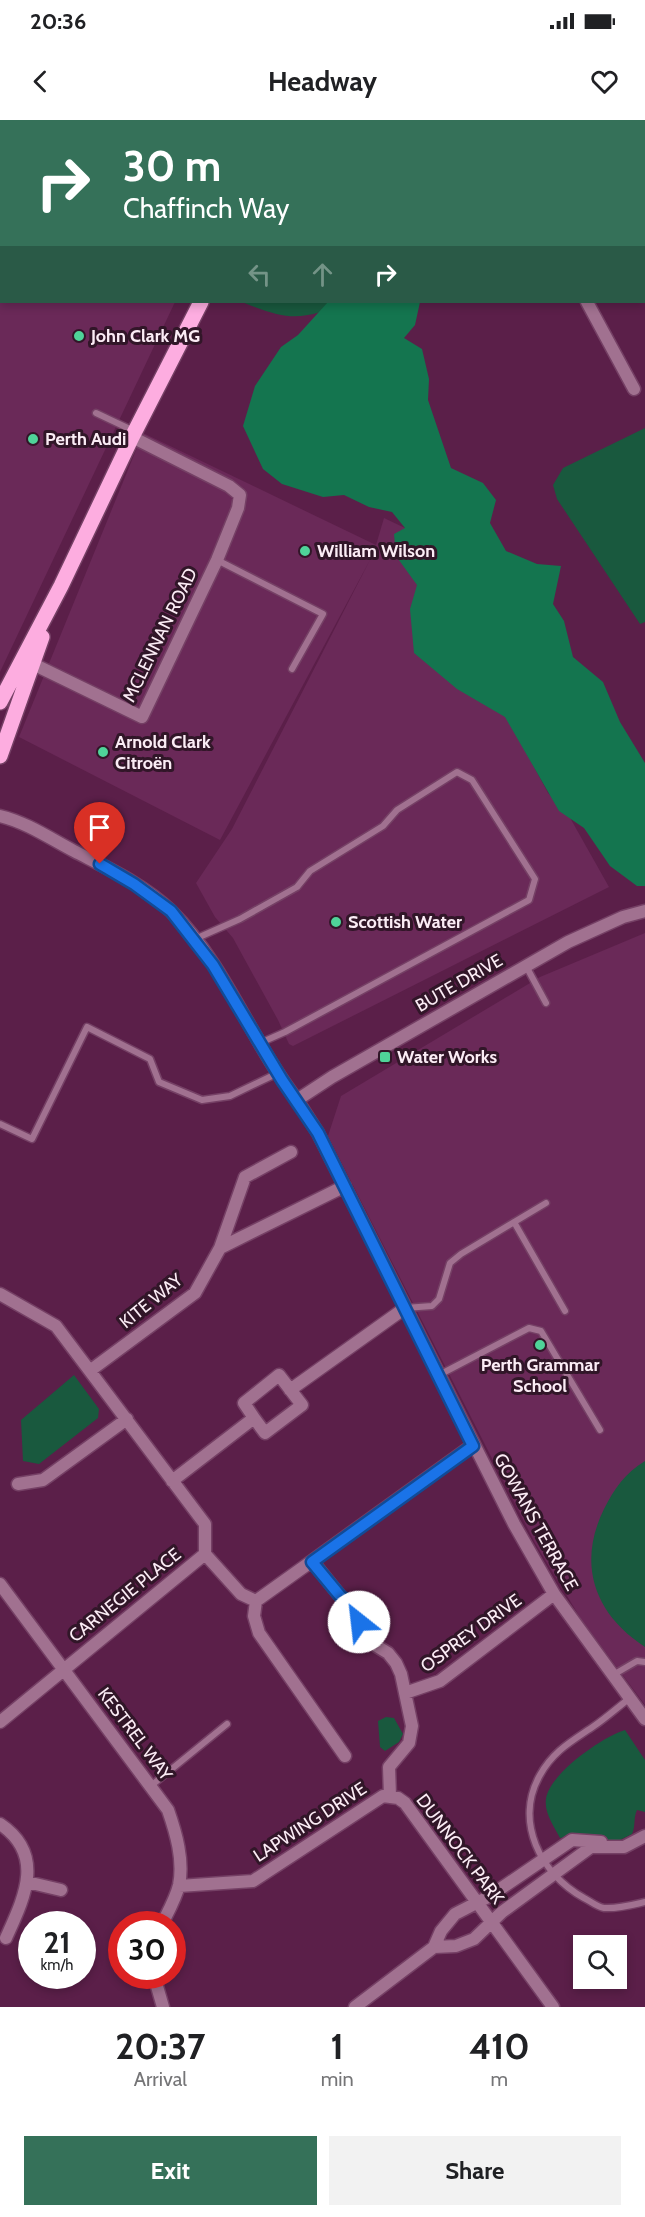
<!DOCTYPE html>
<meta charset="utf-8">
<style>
body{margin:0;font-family:Cabin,sans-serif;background:#f2f2f2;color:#202124;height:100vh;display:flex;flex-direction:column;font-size:22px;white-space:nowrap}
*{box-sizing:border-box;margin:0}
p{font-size:20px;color:#757577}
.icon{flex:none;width:33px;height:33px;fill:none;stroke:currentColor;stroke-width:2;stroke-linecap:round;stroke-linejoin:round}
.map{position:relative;height:1887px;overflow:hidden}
.side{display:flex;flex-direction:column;background:#fff;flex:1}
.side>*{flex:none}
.guide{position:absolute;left:0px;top:0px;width:645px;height:183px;box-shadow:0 3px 9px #0003;background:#357159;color:#fff;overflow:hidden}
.tools{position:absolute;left:573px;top:1815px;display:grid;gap:12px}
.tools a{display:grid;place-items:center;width:54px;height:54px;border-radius:0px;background:#fff;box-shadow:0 3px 9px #0003;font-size:30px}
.speed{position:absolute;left:18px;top:1791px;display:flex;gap:12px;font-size:30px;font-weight:700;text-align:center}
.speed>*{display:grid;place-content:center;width:78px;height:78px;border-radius:50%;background:#fff;box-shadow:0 3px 9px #0003;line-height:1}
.speed small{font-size:15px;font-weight:400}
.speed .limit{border:9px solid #d22;background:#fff;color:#111}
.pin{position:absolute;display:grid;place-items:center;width:51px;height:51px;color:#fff;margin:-62px -26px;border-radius:50% 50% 50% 0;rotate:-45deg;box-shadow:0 0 6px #0007}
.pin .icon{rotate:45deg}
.me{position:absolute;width:66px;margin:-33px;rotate:331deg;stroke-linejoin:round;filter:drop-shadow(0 0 4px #0008)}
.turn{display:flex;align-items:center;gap:21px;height:126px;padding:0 24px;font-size:27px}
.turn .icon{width:78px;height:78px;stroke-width:2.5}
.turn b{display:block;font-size:42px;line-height:51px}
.lanes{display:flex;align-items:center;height:57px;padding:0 24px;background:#0003;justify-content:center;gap:30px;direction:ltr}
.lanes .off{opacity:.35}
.eta{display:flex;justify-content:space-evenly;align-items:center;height:102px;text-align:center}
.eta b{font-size:36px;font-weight:800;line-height:42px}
.action{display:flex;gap:12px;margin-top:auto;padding:12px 24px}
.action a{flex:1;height:69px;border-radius:0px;background:#357159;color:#fff;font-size:24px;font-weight:800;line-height:69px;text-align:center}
.action a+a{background:#f2f2f2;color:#202124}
.status{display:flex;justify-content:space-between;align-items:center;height:42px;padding:0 30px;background:#fff;direction:ltr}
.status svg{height:16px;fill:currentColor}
header{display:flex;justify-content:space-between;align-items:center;height:78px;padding:0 24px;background:#fff;font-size:27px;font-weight:800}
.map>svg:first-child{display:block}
.built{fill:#6a2958}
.green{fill:#19593e}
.forest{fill:#14754f}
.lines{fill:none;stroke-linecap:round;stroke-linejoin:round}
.service-casing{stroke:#754065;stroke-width:9}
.minor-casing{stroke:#754065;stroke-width:15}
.tertiary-casing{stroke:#754065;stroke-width:15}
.primary-casing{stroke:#754065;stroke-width:18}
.service{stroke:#a17190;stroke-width:6}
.minor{stroke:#a17190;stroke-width:12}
.tertiary{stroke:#a17190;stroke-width:12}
.primary{stroke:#fdade0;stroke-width:15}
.route-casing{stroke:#114b97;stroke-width:15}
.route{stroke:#1a73e8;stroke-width:10}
.poi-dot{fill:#4fd399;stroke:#311628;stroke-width:2}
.labels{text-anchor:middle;stroke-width:6;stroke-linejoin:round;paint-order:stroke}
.poi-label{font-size:18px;font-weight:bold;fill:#fbecf5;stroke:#311628;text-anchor:start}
.street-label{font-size:18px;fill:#fbecf5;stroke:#311628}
</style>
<div class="status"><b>20:36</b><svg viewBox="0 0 49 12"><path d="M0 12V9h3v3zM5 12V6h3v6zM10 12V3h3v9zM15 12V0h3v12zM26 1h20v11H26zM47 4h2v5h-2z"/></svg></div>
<header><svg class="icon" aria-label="back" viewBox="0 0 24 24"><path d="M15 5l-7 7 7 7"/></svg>Headway<svg class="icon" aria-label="heart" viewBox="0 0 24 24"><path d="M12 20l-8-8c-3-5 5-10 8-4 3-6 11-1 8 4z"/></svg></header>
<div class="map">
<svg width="645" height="1887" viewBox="0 0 645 1887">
<rect width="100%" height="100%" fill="#5b1f49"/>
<path class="built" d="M0,0h263l-261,2v180h173l-175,370z
M143,313l233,112 8,-27 21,10 143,265 21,23 40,71 -316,159 -4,-2 -11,-24 -45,-82 -18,-21 -19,-34 36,-54 139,-271 -151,282 -201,-103z
M645,813v772l-64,-86 -46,-76 -207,-407 13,-40 199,-119z"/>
<path class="green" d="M318,0h141l-142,2z
M242,182h108c-49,18 -59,20 -108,0z
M645,308v194l-5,2 -83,-125 -4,-14 10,-17z
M74,1255l25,34 -1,9 -59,46 -16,-3 -2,-41z
M645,1341v186c-51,-33 -68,-83 -41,-138 10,-20 21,-36 41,-48z
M386,1597l8,1 9,16 -4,8 -14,9 -5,-4 -2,-26z
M625,1610l20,30v52l-8,-2c-4,9 -1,15 -5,24l-16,8c-21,-6 -35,-8 -56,-4 -6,-12 -16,-25 -14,-39 3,-25 56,-62 79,-69z"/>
<path class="forest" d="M328,182h92l-5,23 -11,13 18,11 7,30 -1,21 23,68 32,15 13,17 -6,23 16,28 31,13 24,2 -8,38 11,17 9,36 30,25 17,40 25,41v123h-8l-27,-20 -26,-38 -25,-17 -54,-94 -48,-28 -43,-36 -4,-44 7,-24 -21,-29 -2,-22 11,-6 -13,-16 -23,-5 -25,-12 -21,2 -41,-13 -19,-15 -20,-43 12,-40 26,-39 17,-12z"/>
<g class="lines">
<g class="service-casing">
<path id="service" d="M225,2l1,-2
M0,53h2
M96,293l38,18
M217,440l106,54 -31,55
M195,819l45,-20 57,-32 13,-16 73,-45 14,-16 60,-38 15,8 63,99 -6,21 -244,132 -25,11
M526,846l20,37
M0,1004l32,15 55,-112 63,32 9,23 43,18 28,-4 48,-23
M514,1102l51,89
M405,1188l27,-2 7,-7 11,-36 11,-9 85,-51
M439,1255l90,-47 12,3 59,99
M613,1555l24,-14 8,1
M630,1578c-12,9 -24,20 -36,28 -22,15 -41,25 -54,49 -26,46 0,99 44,123 6,3 13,9 20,10 14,1 28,-3 41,-6
M152,1665l75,-61"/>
</g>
<g class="minor-casing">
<path id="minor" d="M644,67l1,-3
M587,182l47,87
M33,544l109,53 75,-157 21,-52 2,-13 -11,-9 -97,-49
M297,980l21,33 196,391 40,70 91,125
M220,1128l25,-71 46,-25
M0,1174l56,32 149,198v30l-205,168
M91,1250l104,-77 25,-45 125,-62
M290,1270l115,-82
M172,1361l82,-63 -10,-15 35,-28 23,30 -37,28 -11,-15
M18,1364l25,-4 84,-61
M205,1434l36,40 15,7
M312,1441l161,-116
M0,1464l168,226c8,23 16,50 11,75 -3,13 -11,27 -17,39
M405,1573l35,-12 114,-87
M345,1636l-86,-123 -5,-17 2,-15 56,-40 29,36 14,9 7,25 8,11 18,11 8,10 5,11 11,52 -3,17 -20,24 1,29
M0,1704c46,31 24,74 6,114
M27,1762l34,8
M179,1766l74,-5 130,-85 15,2 7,5 148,204
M434,1827l7,-16 14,-17 35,-18 82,-56 29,2
M154,1856l9,31
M355,1887l79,-60 22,-1 18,-7 28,-27 89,-65h33l21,-11"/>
</g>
<g class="tertiary-casing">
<path id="tertiary" d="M0,696c26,6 51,23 74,35 33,17 69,33 97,60 54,53 80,130 126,189l35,-23 236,-135 55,-25 22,-6"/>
</g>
<g class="primary-casing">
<path id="primary" d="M290,2l1,-2
M0,582l61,-116 71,-149 69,-135
M0,636l42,-119"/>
</g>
<use href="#service" class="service"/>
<use href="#minor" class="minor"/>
<use href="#tertiary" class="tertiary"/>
<use href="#primary" class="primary"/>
</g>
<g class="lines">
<g class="route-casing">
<path id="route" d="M100,744l34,20 37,27 42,54 69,115 36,53 155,313 -161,116 29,35 15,9 3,7v9"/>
</g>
<use href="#route" class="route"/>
</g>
<g class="poi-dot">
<circle cx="79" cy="216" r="6"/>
<circle cx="33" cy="319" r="6"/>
<circle cx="305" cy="431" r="6"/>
<circle cx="103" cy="632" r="6"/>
<circle cx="336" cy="802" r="6"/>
<rect x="379" y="931" width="12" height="12" rx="3"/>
<circle cx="540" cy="1225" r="6"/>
</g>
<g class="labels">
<g class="poi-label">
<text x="91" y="222">John Clark MG</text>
<text x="45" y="325">Perth Audi</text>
<text x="317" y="437">William Wilson</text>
<text x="115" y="628">Arnold Clark<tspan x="115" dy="21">Citroën</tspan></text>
<text x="348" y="808">Scottish Water</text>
<text x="397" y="943">Water Works</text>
<text x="540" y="1251" text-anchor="middle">Perth Grammar<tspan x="540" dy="21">School</tspan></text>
</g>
<g class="street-label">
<text transform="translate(160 515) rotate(-64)" y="6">MCLENNAN ROAD</text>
<text transform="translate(459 863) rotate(-30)" y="6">BUTE DRIVE</text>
<text transform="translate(151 1181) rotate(-39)" y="6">KITE WAY</text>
<text transform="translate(536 1402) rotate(61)" y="6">GOWANS TERRACE</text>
<text transform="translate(125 1475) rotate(-39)" y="6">CARNEGIE PLACE</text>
<text transform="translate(471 1513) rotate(-36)" y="6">OSPREY DRIVE</text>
<text transform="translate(135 1614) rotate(53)" y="6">KESTREL WAY</text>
<text transform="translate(310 1702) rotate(-33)" y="6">LAPWING DRIVE</text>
<text transform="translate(460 1729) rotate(53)" y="6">DUNNOCK PARK</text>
</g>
</g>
</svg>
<div class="tools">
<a><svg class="icon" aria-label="search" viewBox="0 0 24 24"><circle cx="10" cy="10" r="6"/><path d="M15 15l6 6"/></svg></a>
</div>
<div class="speed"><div>21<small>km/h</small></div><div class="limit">30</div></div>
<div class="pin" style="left:100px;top:744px;background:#d93025"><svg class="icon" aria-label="arrive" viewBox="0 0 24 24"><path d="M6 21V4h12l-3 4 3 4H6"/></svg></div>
<svg class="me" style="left:359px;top:1502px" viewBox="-20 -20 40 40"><circle r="19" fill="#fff"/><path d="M0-13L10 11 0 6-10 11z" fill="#1a73e8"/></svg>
<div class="guide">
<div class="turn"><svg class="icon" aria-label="right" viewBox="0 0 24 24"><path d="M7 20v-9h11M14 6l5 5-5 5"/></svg><div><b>30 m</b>Chaffinch Way</div></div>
<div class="lanes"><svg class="icon off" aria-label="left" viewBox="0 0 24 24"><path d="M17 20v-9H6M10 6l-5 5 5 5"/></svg><svg class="icon off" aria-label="ahead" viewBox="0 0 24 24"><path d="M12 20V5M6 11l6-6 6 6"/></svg><svg class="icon" aria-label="right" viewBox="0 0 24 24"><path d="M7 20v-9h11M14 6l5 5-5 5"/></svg></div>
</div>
</div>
<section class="side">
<div class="eta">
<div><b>20:37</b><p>Arrival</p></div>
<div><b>1</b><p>min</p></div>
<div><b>410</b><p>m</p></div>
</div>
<div class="action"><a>Exit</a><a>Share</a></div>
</section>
